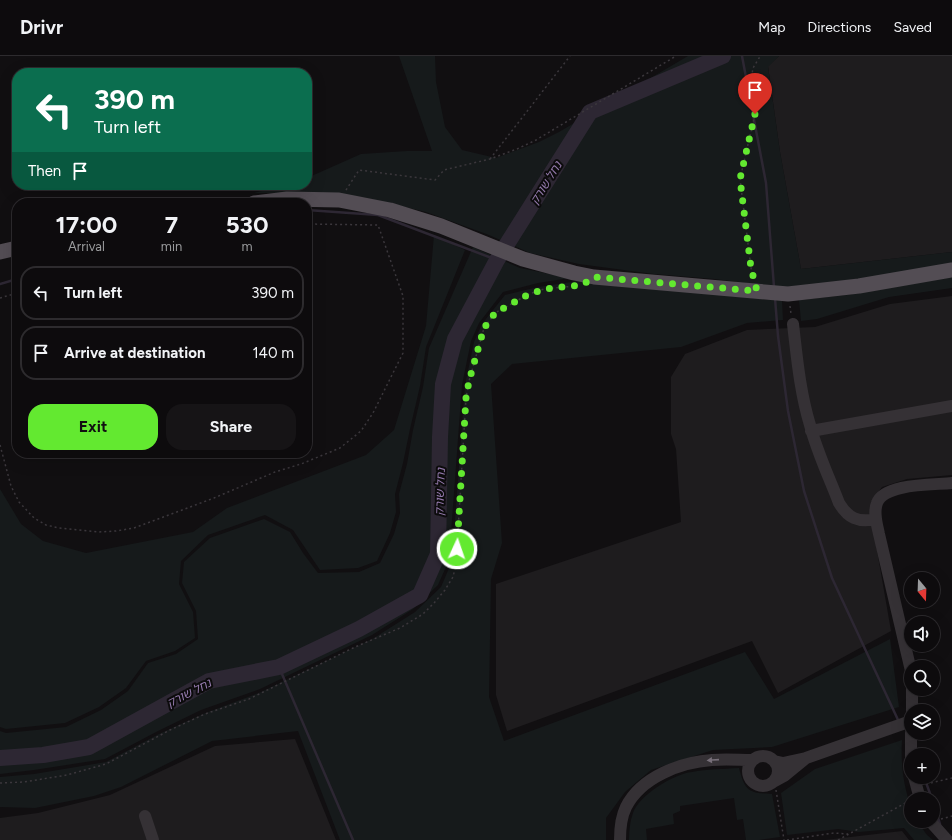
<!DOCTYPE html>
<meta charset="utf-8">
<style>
body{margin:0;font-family:Figtree,"Noto Sans Hebrew",sans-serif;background:#161416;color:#f1f3f6;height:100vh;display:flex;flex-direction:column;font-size:15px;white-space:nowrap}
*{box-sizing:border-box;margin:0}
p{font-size:13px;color:#9a9b9d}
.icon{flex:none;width:22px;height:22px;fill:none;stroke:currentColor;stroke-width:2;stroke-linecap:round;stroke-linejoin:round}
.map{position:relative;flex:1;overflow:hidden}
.details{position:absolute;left:12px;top:142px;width:300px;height:260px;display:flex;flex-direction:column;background:#0d0b0d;border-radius:16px;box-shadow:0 4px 16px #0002,0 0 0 1px #2d2b2e}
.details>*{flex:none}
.hud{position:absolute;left:12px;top:12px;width:300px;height:122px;border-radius:16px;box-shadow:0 4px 16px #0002,0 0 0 1px #2d2b2e;background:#0b6e4f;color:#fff;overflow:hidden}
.needle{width:26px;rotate:161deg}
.tools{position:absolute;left:904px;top:516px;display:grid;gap:8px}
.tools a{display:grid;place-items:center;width:36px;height:36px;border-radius:50%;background:#0d0b0d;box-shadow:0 4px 16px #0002,0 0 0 1px #2d2b2e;font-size:20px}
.pin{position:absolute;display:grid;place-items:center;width:34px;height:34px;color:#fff;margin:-41px -17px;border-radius:50% 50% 50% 0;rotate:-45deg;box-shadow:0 0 4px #0007}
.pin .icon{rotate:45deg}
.me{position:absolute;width:44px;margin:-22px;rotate:3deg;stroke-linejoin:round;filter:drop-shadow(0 0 3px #0008)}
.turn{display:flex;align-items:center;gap:14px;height:84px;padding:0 16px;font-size:18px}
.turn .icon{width:52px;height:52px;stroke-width:2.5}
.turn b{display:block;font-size:28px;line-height:34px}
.then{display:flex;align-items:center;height:38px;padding:0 16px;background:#0003;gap:8px;font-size:15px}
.eta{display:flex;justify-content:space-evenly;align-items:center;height:68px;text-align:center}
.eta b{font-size:24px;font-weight:700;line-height:28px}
.action{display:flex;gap:8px;margin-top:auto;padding:8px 16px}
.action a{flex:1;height:46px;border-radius:16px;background:#63e930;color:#111;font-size:16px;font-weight:700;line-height:46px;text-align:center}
.action a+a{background:#161416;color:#f1f3f6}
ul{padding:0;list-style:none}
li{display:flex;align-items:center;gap:12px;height:54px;margin:0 8px 6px;padding:0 8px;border:2px solid #2d2b2e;border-radius:16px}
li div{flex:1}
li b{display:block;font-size:15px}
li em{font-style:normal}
header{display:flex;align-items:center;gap:24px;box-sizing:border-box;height:56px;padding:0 20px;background:#0d0b0d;border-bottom:1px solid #2d2b2e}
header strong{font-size:19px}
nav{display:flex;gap:22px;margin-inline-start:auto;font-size:14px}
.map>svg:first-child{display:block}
.built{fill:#1e1c1e}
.green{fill:#161a1b}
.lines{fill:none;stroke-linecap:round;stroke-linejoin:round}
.stream{stroke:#2d2733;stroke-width:2.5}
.river{stroke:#2d2733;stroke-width:16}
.path{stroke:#3b373c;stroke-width:1.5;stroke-dasharray:2 3;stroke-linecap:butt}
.minor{stroke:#353135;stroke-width:12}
.major{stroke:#534d54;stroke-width:15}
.oneway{fill:#776f79}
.route{stroke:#63e930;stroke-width:7;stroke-dasharray:0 12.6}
.labels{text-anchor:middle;stroke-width:4;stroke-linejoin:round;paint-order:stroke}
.water-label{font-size:12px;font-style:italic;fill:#9379ab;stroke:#0c0b0c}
</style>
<header>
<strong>Drivr</strong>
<nav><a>Map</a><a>Directions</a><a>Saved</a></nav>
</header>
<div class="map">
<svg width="952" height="784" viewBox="0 0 952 784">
<rect width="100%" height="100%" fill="#110f11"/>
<path class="built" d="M779,0h173v196l-151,17 -21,-117 -12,-86z
M952,240v179l-45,4 -25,8 -8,11 -4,12 21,121 -113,62 -26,-52 -245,90 -11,-36v-111l185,-62 -5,-73 -5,-15v-57l14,-23 62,-24 68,-3 75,-23z
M295,683l41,101h-336v-22l38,-5 72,-18 105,-49z
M902,775l7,9h-84z"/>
<path class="green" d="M399,0h36l1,26 9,45 17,23 34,8 43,-16 20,-10 129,-76h91l-11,11 12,85 21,117 151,-17v15l-164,21 -74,-9 -60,-5 -75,-10 -49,-11 -41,-18 -63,-23 -60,-14 -43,-5h-69l30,-8h23v-7l54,-24 46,-3h25z
M434,179l31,15 -39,97 -6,39 -10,43 -7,34 -8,31 1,18 -6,21 -13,28 -19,7 -38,2 -27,-40 -28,-15 -57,20 -27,26 -2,23 14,28 2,26 -20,13 -29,10 -20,27 -27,19 -34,16 -59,6 -6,-2v-238l21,35 22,17 43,12 107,-21 34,-24 139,-53 28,-25 32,-104z
M473,191l47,21 50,10 -32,5 -35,9 -24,31 -8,18 -9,44 -13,175 -11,25 -25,24 -41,26 -112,54 -59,21 -43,21 -53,28 -71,11 -34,4v-43l6,2 60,-6 35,-17 27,-19 20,-28 28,-9 22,-15 -2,-28 -14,-28 2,-21 26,-24 54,-19 26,13 13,21 15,20 41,-1 21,-9 14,-29 6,-21 -1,-19 8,-30 6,-34 10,-43 6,-39z
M952,221v11l-63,9 -72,22 -16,2 -2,-21 48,-5z
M578,225l204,20 1,19 -36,3 -66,24 -169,17 -21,20 11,159 -11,36 -2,118 15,44 241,-89 29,47 116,-60 9,68 -127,40 -59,3 -62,20 -26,22 -19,26v22h-266l-42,-109 -86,10 -91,46 -27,9 -59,12 -35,-1v-30l34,-3 72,-12 53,-28 44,-20 58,-22 113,-54 41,-26 26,-25 11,-26 13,-176 9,-43 8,-18 23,-29 33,-8z
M902,684c-1,16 0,34 4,50 3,12 5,19 5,31h6l10,14 6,5h-19l-10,-12 -45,4 -21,-3 -51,6 -6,-42 34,-24z
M739,712c6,23 9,25 33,26l8,43 -21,3h-13l-3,-21 -6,1 -3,-22 -54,8v5l-7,3 1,10 -28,5 1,11h-18c0,-9 1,-19 4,-27 6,-18 41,-39 59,-41 15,-3 31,-3 47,-4z"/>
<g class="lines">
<path class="stream" d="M742,0l24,127 8,104
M307,154l71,5 119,45
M0,228l17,-5
M775,242l3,38 10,75 16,80 28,87 67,144
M279,611l74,173
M924,721l8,22
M933,745l7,23"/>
<path class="river" d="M0,702l43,-3 46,-8 120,-66 70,-14 80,-38 61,-34 18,-41 2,-117 3,-53 12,-45 42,-79 93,-148 133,-56"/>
<path class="path" d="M490,103l80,-103
M346,134l13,-20 76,10 9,-10 46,-11 27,-10 19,-9 140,-84
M754,223l-3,-11 -11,-89 15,-65 -5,-27 3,-19 6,-10 3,-2
M0,242l17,-5
M790,250l1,8
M0,389l11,41 8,16 15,16 12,7 13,3 40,4 17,-1 18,-3 80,-30 61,-26 26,-8 39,-16 21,-17 12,-18 30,-60v-57l-25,-71 -71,-1
M0,727l24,-1 43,-7 39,-11 64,-34 35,-16 44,-15 106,-52 45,-19 23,-14 11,-11 11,-13 8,-13 3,-13 10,-166 3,-17 15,-53 11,-15 34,-19 15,-5 31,-3
M926,728l26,-6
M776,734l8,50
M941,763l11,-3
M787,784l47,-7 14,1
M838,784l71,-39"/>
<path class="minor" d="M793,268c4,34 7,68 17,101 7,27 19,52 29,78 9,15 19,20 37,16
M811,375l141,-25
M911,615l-32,-137c-2,-10 -6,-21 -2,-31 7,-20 57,-18 75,-20
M912,655v-22
M748 715a15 15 0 1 1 30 0a15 15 0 1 1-30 0Z
M806,702l105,-37
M911,709v-32
M914,721l6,22
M773,726l11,-6 22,-18 -23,5 -9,-2
M145,760l8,24
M930,765l17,19
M620,784c0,-11 1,-23 6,-33 15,-30 55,-45 86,-47 14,-1 27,0 40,0"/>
<path class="major" d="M254,147l33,-4 52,1 51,10 51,16 82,33 51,14 20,4 194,17 71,-8 93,-16
M0,196l17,-4"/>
</g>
<defs><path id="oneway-solid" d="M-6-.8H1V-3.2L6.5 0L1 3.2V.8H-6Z"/></defs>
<use class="oneway" href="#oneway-solid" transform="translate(713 704) rotate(176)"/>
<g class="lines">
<path class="route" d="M457,493l9,-151 3,-17 15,-53 11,-15 34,-19 7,-2 8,-3 38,-4 12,-8 163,14 -6,-23 -11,-89 15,-65"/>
</g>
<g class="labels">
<g class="water-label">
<text transform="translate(546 127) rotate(-58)" y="4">נחל שורק</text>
<text transform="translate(440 436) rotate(-88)" y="4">נחל שורק</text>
<text transform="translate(189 637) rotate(-27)" y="4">נחל שורק</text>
</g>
</g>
</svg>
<div class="tools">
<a><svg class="needle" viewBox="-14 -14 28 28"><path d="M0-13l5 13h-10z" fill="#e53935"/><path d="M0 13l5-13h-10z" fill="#9a9b9d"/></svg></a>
<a><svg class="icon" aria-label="sound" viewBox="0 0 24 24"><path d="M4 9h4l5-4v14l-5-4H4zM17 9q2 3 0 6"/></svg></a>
<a><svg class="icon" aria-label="search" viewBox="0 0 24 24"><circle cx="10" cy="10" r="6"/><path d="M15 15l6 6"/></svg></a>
<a><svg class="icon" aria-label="layers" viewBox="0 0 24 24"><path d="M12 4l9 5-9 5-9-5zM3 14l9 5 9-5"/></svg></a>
<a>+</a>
<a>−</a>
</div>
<div class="pin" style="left:755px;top:58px;background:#d93025"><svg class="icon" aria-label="arrive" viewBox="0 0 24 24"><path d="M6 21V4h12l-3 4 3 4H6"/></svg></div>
<svg class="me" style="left:457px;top:493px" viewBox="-20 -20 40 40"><circle r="17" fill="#63e930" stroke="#fff" stroke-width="3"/><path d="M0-11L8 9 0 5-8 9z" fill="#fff"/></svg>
<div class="hud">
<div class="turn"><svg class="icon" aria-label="left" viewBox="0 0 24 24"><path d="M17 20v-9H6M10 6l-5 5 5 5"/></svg><div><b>390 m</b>Turn left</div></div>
<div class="then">Then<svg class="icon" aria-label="arrive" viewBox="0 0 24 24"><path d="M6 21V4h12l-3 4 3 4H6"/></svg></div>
</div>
<section class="details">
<div class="eta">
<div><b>17:00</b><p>Arrival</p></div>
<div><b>7</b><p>min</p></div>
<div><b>530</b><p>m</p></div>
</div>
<ul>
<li><svg class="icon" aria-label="left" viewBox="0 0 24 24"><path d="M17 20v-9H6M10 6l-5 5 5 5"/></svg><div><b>Turn left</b></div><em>390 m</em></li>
<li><svg class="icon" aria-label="arrive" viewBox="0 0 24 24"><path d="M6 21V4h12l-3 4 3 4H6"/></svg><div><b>Arrive at destination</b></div><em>140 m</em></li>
</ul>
<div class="action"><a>Exit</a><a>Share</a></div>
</section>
</div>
